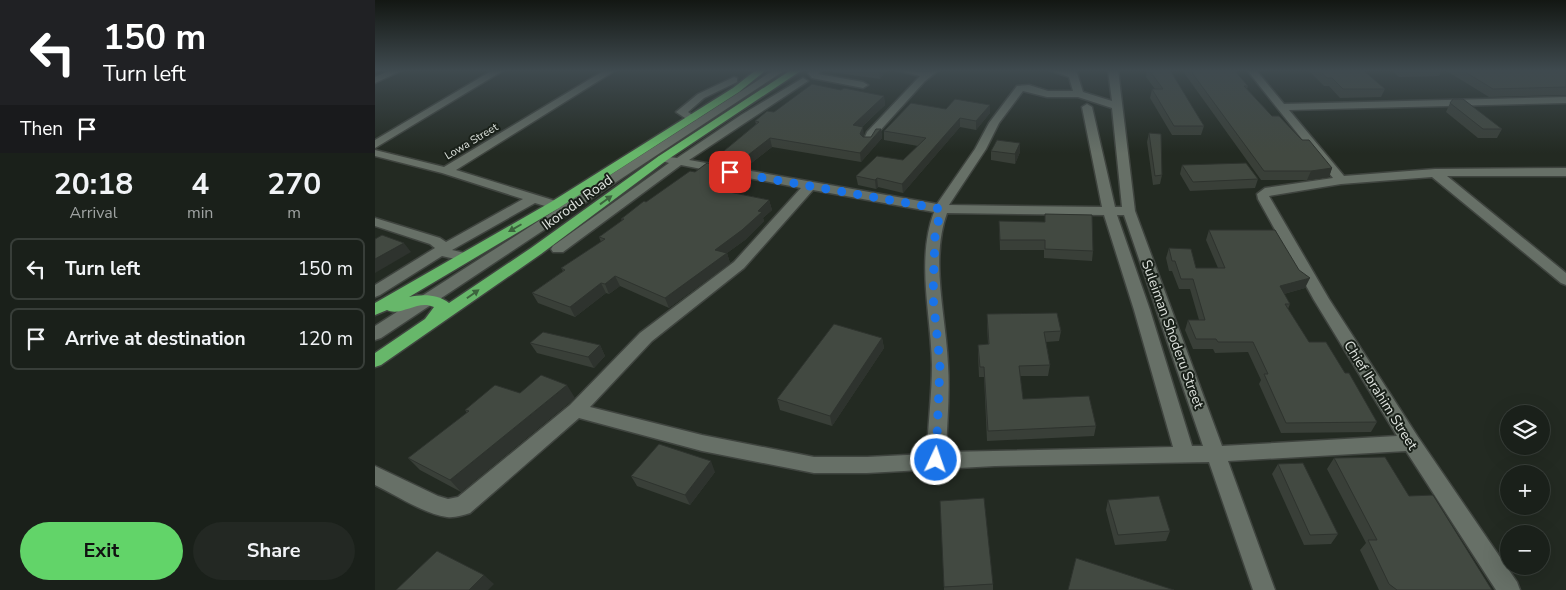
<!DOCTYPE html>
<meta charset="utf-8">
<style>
body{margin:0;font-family:"Nunito Sans",sans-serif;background:#232823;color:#f1f3f6;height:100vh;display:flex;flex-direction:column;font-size:19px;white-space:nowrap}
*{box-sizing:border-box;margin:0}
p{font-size:16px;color:#9fa3a2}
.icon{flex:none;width:28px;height:28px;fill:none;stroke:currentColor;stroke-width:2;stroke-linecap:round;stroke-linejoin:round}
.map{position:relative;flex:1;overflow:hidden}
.side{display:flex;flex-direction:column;background:#1a201a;width:375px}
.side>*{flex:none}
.hud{background:#202124;color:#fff;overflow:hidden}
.tools{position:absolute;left:1125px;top:405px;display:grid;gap:10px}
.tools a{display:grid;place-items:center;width:50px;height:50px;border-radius:50%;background:#1a201a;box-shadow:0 5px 20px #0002,0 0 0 1px #383e39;font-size:25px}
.pin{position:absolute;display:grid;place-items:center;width:42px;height:42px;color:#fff;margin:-21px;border-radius:10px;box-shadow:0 2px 8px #0006}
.me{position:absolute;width:55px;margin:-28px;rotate:3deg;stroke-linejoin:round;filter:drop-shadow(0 0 4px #0008)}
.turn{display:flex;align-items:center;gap:18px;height:105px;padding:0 20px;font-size:22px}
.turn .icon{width:65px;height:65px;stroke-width:2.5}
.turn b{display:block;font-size:35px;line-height:42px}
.then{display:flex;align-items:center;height:48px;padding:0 20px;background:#0003;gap:10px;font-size:19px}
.eta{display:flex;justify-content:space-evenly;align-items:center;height:85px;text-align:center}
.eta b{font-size:30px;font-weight:700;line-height:35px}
.cta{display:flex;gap:10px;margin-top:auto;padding:10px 20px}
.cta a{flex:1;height:58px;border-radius:30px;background:#62d469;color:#111;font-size:20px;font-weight:700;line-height:58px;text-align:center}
.cta a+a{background:#232823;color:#f1f3f6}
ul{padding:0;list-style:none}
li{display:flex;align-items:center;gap:15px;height:62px;margin:0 10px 8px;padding:0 10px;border:2px solid #383e39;border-radius:8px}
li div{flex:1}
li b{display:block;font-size:19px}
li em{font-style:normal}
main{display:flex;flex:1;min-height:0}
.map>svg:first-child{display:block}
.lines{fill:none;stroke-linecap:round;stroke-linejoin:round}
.minor-casing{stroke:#3f443f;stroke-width:3}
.highway-casing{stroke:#3f443f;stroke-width:3}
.minor{fill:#677067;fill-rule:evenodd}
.highway{fill:#67b76a;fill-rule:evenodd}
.wall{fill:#393f38}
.shaded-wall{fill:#2e332e}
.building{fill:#424941;stroke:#2e332e}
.oneway{fill:#3c643d}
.route{stroke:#1a73e8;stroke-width:9;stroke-dasharray:0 16.2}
.labels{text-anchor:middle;stroke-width:4;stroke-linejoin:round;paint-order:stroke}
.far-street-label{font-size:11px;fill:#dfe4df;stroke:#192019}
.street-label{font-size:14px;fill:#dfe4df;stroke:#192019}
</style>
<main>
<section class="side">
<div class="hud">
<div class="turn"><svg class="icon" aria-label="left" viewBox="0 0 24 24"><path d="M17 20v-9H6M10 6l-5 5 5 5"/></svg><div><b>150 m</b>Turn left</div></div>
<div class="then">Then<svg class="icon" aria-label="arrive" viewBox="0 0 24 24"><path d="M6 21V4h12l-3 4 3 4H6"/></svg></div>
</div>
<div class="eta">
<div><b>20:18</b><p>Arrival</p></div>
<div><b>4</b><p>min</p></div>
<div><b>270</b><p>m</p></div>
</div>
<ul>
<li><svg class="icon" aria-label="left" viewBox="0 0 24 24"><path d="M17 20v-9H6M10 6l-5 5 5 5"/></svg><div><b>Turn left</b></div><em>150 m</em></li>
<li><svg class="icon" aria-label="arrive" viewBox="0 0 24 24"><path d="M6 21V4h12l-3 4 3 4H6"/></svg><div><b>Arrive at destination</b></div><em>120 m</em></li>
</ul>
<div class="cta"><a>Exit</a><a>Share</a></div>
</section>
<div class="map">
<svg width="1191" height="590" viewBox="0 0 1191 590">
<rect width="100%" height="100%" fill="#232a22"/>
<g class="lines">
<g class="minor-casing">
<path id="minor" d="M16,70h12l-28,13v-6z
M118,70h11l-129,78v-8z
M230,70h11l-160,100 103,32 2,3 -2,3 -4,1 -20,-6 -83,47 17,4 2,3 -2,3 -5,1 -22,-5 -62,39 -5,2v-12l60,-37 -5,-4 -55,-18v-8l65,20 6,4 77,-43 -81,-26 -67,-17v-6l69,17z
M399,70h11l-404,268 -6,2v-14z
M436,70h11l-4,4 45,8 5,3 -5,3 -51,-10 -4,-5z
M521,70l30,2 13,-2 -14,11 -49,54 -4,9h-8l-1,-2 4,-10 53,-56z
M674,70h27l7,22 29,9 -4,-31h10l17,141 87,235 175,-10 -83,-136 -56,-101 -1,-5 8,-6 68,-10 -86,-108h9l28,34 282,-7v6l-277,7 55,66 91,-7 131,-1v8h-119l119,97v12l-5,-2 -129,-106 -91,7 -72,12 60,103 89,138 99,145 3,8h-24l-90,-139 -178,10 47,129h-22l-44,-128 -214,4 -128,7h-53l-112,-22 -123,-33 -109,95c-7,2 -15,5 -23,4 -23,-3 -51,-22 -72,-32v-19l63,30 10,3 10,-2 112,-92 70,-72 94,-71 67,-74 -120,-23 -118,87h-10l-2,-3 2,-3 116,-83 -10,-3 -2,-2 2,-2 18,2 64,-43 62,-37 5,3 -119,79 248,44 38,-55 14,-26 28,-37 12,-1 19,6h25l-4,-14zM648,91l24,6h31l34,11 10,99h-7l-23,-100 -5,-3 -5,3 20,100 -153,-2 37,-56 13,-26zM438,190l121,22c-18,48 -3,103 -2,153 0,29 -4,59 -5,89l-60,3h-53l-112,-22 -112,-28 62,-66 92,-73zM572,213l157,2 30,95 39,137 -227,5c1,-29 4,-58 2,-87 -2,-50 -18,-104 -1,-152zM742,215h7l79,231h-11l-42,-136z
M359,77l3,1v4l-33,16 -16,14 9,6 -1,2h-8l-12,-8 22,-18z"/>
</g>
<g class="highway-casing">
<path id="highway" d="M381,70h10l-27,22 -180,116 -150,89c13,-3 29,-3 40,6l82,-55 128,-92 132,-86h11l-135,90 -126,94 -160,111 -6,2v-14l50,-34 9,-12c-16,-8 -33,10 -47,3l-12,5v-12l176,-101 182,-114z"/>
</g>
<use href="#minor" class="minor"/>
<use href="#highway" class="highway"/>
</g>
<path class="wall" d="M457,70h55l-7,9 -48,-7z
M772,70h23l34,56 -3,9h-29l-22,-37 2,-9h3l-9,-12z
M807,70h52l14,16 -1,3 25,27 30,24 30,28 -3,9 -22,3h-46z
M933,70h55l22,19 -4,8 -41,1 -11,-12h-5z
M1017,70h50l-3,6 -40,1z
M1070,70h121v25l-77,2z
M466,90l43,6 1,9 -23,22 2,9 -1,1h8l10,-8 1,9 -21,24 -89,-15 -27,21 -24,-4 -2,-9 37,-31 -1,-3 19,-9z
M1075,103l52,26 -5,9h-19l-32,-26z
M615,105v8l-14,17 -16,-3 -57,66 -25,-6 -2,2 -18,-4 -2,-9 47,-16 15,-14 -34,-6v-9l62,-22z
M774,133l13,42 -2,9 -7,1 -6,-43z
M616,151l29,1 -5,12 -24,-4z
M807,165l76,14 -3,9 -65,3 -10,-17z
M356,168l2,9 -3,3 6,1 3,9 -4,3 34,7 3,10 -9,8 1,3 -19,19 -18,13 3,10 -61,45 -49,-22 -11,8 -3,-1 -31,24 -37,-14 -6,-10 31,-22 -2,-3 40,-26 -2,-5 23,-16 -1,-2 25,-17 49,-30z
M670,214l48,37 -1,10 -48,-3v-8h-44l-1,-29 46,1z
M834,230l96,58 -21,6 6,10 -2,5 21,33 36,31 32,49 -6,10 -90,1 -22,-49 2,-4 -13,-28 -33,1 -2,-4h-20l-8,-19 3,-10h11l-9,-31h-11l-7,-18h-3l-3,-13 3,-10 27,20h22l-12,-28z
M612,314l74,17 -2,10 -13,1 4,23 -2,11h-28l3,23 73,27 -2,10 -107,5 -3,-64h-5l-1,-22v-10l10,-1 -1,-19z
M507,338l2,10 -52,78 -52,-16 -3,-11z
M155,343l70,2 5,11 -11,12 -57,-15z
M145,393l55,5 -114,94 -41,-22 -12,-12 59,-45 -2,-3z
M959,458l75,38 83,94h-113l-19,-40 6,-7 -39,-74z
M903,464l60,70 -7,10 -27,1 -32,-71z
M340,472l-25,33 -53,-19 -6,-10z
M733,500l62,31 -4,10 -51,4 -9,-35z
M618,584v6h-49v-3z"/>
<path class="shaded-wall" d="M505,70h7l-7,9 -1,-7z
M509,96l1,9 -31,29 -1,-9z
M615,105v8l-14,17v-9z
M585,118v9l-57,66 -1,-9z
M488,127l1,9 -3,7 -1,-9z
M506,129l1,9 -21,24 -1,-9z
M395,138l2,9 -27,21 -2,-9z
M645,143v9l-5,12v-10z
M356,168l2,9 -12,10 -2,-10z
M957,168l-3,9 -22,3 4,-9z
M502,178l1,9 -2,2 -1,-9z
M361,181l3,9 -12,11 -3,-10z
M394,200l3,10 -9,8 1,3 -19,19 -18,13 3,10 -61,45 -4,-10 50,-48z
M29,243l7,9 -36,21v-14z
M240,276l5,10 -11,8 -4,-10z
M935,278l-5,10 -29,8 4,-10z
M226,283l5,10 -31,24 -5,-10z
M507,338l2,10 -52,78 -2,-10z
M225,345l5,11 -11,12 -6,-11z
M192,385l8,13 -114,94 -11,-12z
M336,461l4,11 -25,33 -5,-10z
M109,575l10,9 -6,6h-19z"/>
<path class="building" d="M774,70h21l34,56h-30l-22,-37h11z
M815,70h44l14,16h-4l28,30h7l23,24h7l23,28 -21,3h-47z
M944,70h44l22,19h-42l-11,-11h-5z
M1087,70h104v17l-73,2z
M437,84l29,6 3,-2 40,8 -31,29 10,2 -3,7 3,3h8l5,-8h5l-21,24 -90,-15 -27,21 -24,-4 40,-33 -4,-1 12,-10 7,1z
M580,99l35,6 -14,16 -16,-3 -58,66 -25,-6 -2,2 -19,-4 21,-20 26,4 23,-22 -42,-7 27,-28 35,6z
M1078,99h10l39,30h-19l-33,-26z
M774,133l12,1 1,41 -7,1z
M622,140l23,3 -5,11 -24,-3z
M332,163l24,5 -12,9 17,4 -12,10 45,9 -11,11 4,1 -20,18 -27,20 12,3 -62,45 -50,-22 -10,8 -4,-1 -31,24 -38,-14 33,-23 -4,-2 44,-29 -6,-2 25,-18h-3l23,-18 2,1 44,-31 5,1z
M871,163l12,16 -65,3 -11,-17z
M670,214l47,1 1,36 -48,-2v-9h-45l-1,-19 46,1z
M834,230h66l24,40 11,8 -30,8 10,18h-5l24,38h17l19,31h4l28,49 -91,1 -22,-49h4l-15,-32h-35l-2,-3h-20l-8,-19h17l-12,-41h-12l-6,-18h-3l-3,-13 22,1 5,19h29z
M7,235l22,8 -29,16v-20z
M682,313l4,18 -17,1 6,33 -31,1 4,33 66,-3 7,30 -108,5 -4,-64h-4l-2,-22 11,-1 -2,-30z
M459,324l48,14 -52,78 -53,-17z
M168,332l57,13 -12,12 -58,-14z
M166,375l26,10 -117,95 -42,-22 61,-47 -4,-1 30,-25 25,8z
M284,444l52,17 -26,34 -54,-19z
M1010,457l24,39 24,-1 59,95h-95l-8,-6 -21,-44h9l-43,-82z
M928,463l35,71 -28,1 -32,-71z
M784,496l11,35 -52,4 -10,-35z
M609,498l9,86 -49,3 -4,-86z
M62,551l47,24 -15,15h-73z
M701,558l98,32h-106z"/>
<defs><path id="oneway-solid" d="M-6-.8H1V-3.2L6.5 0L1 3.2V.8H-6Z" transform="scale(1.25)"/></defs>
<g class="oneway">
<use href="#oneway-solid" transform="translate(231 200) rotate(-36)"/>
<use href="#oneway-solid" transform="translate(140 228) rotate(150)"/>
<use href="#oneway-solid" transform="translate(98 294) rotate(-35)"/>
</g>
<linearGradient id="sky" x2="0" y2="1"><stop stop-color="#131713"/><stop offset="0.46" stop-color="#3f4a4f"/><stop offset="1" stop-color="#3f4a4f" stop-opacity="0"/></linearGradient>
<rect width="1191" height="153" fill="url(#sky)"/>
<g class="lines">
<path class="route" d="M355,172l211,37 -6,27 -1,29 -1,32 7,67 -4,96"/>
</g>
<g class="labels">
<g class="far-street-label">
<text transform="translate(96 141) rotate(-31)" y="4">Lowa Street</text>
</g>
<g class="street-label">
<text transform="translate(202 202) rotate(-36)" y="5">Ikorodu Road</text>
<text transform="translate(798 334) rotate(70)" y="5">Suleiman Shoderu Street</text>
<text transform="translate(1006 395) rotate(58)" y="5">Chief Ibrahim Street</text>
</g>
</g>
</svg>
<div class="tools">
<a><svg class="icon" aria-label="layers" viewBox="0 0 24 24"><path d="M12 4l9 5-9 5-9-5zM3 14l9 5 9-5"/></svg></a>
<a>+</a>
<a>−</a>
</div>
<div class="pin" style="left:355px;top:172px;background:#d93025"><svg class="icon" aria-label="arrive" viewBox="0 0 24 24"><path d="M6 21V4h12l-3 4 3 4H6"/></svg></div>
<svg class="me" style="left:561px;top:460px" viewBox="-20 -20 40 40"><circle r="17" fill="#1a73e8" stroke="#fff" stroke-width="3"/><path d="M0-11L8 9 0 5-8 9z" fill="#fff"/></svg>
</div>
</main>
